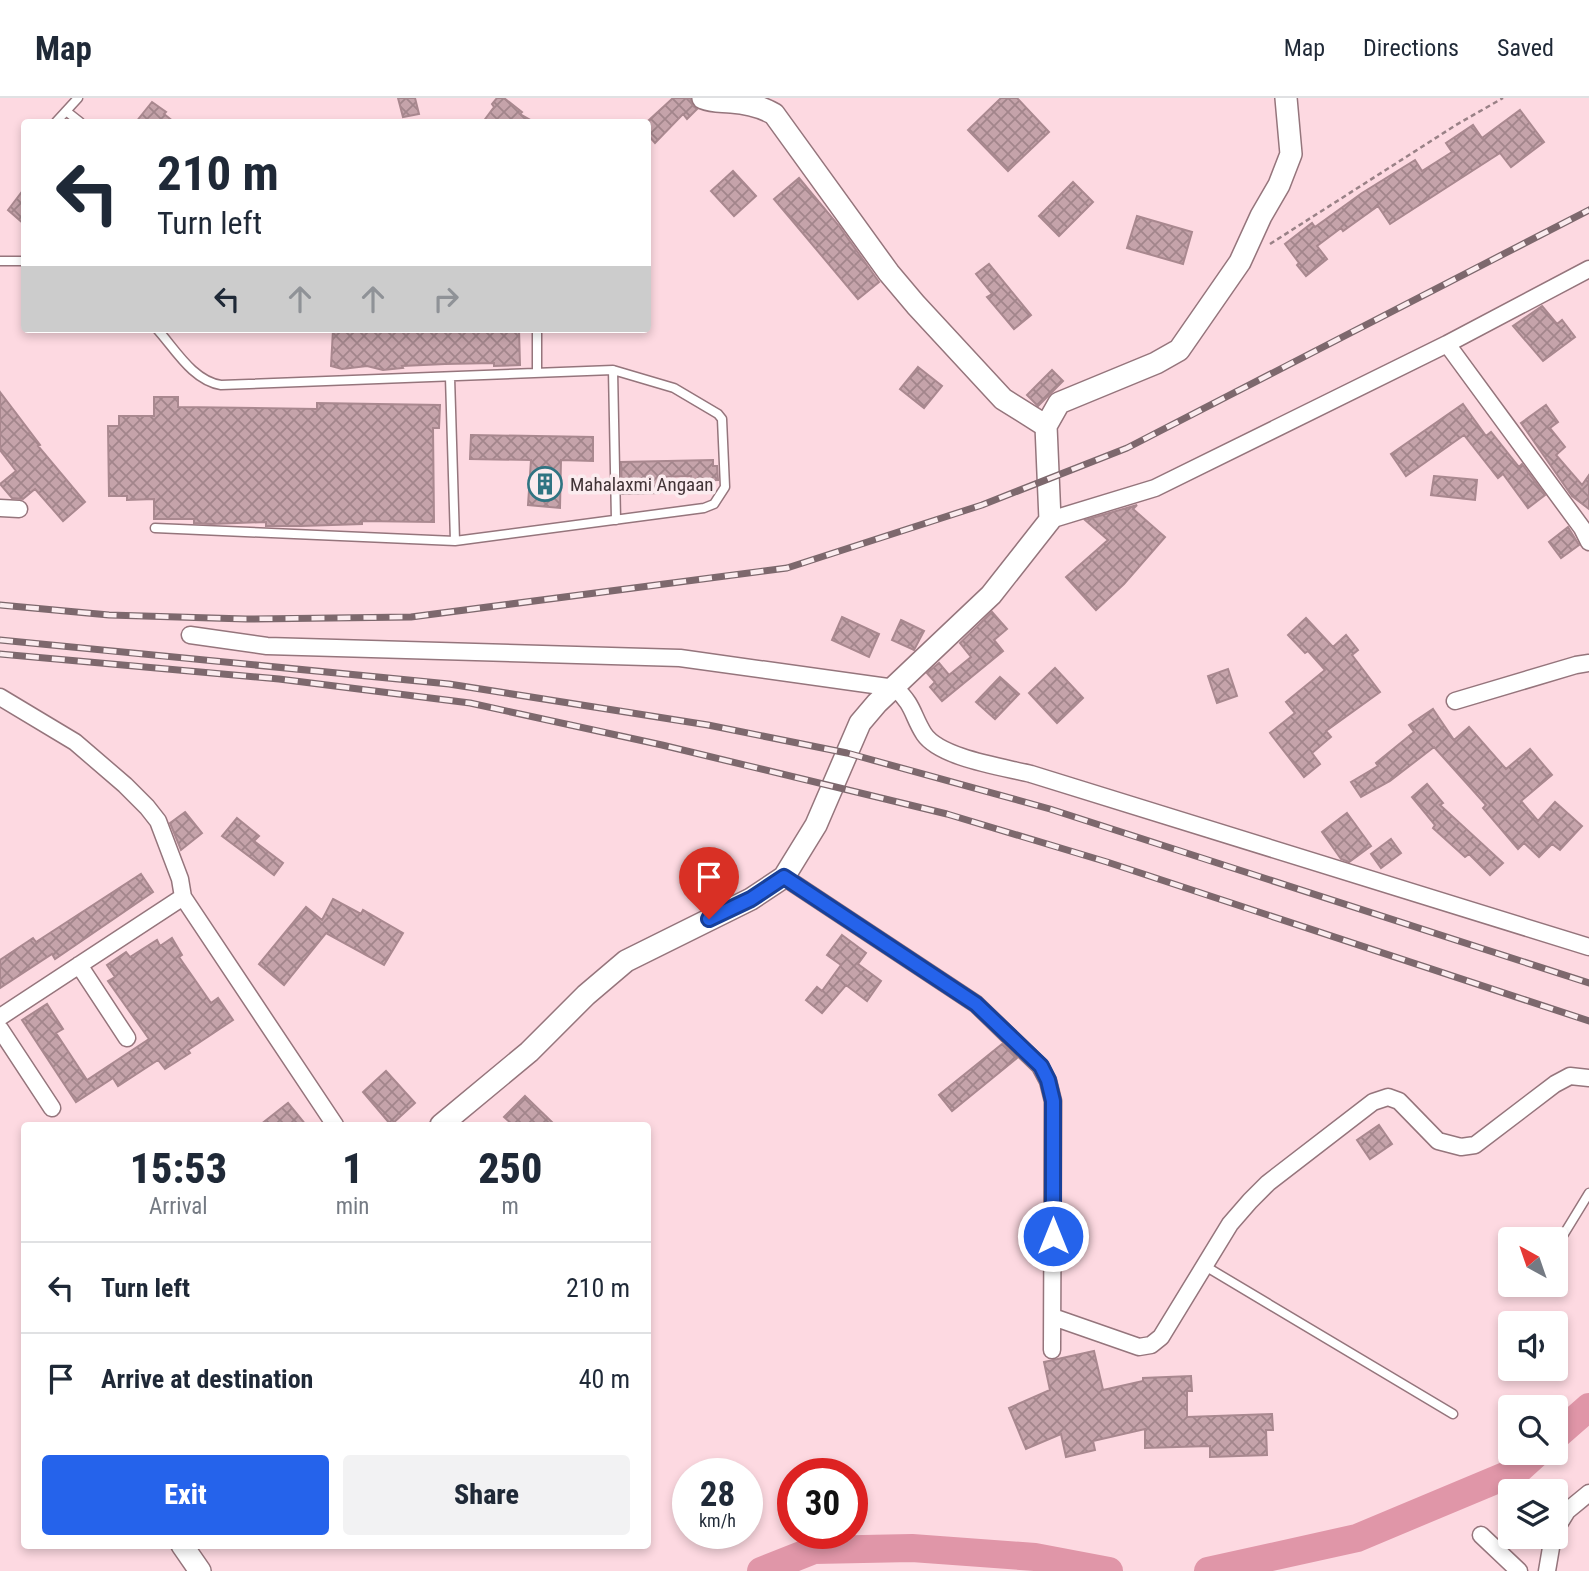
<!DOCTYPE html>
<style>
body{margin:0;font-family:"Roboto Condensed",sans-serif;background:#f2f2f3;color:#1f2937;height:100vh;display:flex;flex-direction:column;font-size:26px;white-space:nowrap}
*{box-sizing:border-box;margin:0}
p{font-size:23px;color:#747a83}
.icon{flex:none;width:38px;height:38px;fill:none;stroke:currentColor;stroke-width:2;stroke-linecap:round;stroke-linejoin:round}
.map{position:relative;flex:1;overflow:hidden}
.sheet{position:absolute;left:21px;top:1024px;width:630px;height:427px;display:flex;flex-direction:column;background:#fff;border-radius:7px;box-shadow:0 4px 10px #0003}
.sheet>*{flex:none}
.top-card{position:absolute;left:21px;top:21px;width:630px;height:214px;border-radius:7px;box-shadow:0 4px 10px #0003;background:#fff;color:#1f2937;overflow:hidden}
.needle{width:46px;rotate:320deg}
.controls{position:absolute;left:1498px;top:1129px;display:grid;gap:14px}
.controls a{display:grid;place-items:center;width:70px;height:70px;border-radius:7px;background:#fff;box-shadow:0 4px 10px #0003;font-size:35px}
.speed{position:absolute;left:672px;top:1360px;display:flex;gap:14px;font-size:35px;font-weight:700;text-align:center}
.speed>*{display:grid;place-content:center;width:91px;height:91px;border-radius:50%;background:#fff;box-shadow:0 4px 10px #0003;line-height:1}
.speed small{font-size:18px;font-weight:400}
.speed .limit{border:10px solid #d22;background:#fff;color:#111}
.pin{position:absolute;display:grid;place-items:center;width:60px;height:60px;color:#fff;margin:-72px -30px;border-radius:50% 50% 50% 0;rotate:-45deg;box-shadow:0 0 7px #0007}
.pin .icon{rotate:45deg}
.me{position:absolute;width:77px;margin:-38px;rotate:0deg;stroke-linejoin:round;filter:drop-shadow(0 0 5px #0008)}
.turn{display:flex;align-items:center;gap:24px;height:147px;padding:0 21px;font-size:32px}
.turn .icon{width:91px;height:91px;stroke-width:2.5}
.turn b{display:block;font-size:49px;line-height:60px}
.lanes{display:flex;align-items:center;height:66px;padding:0 21px;background:#0003;justify-content:center;gap:35px;direction:ltr}
.lanes .off{opacity:.35}
.eta{display:flex;justify-content:space-evenly;align-items:center;height:119px;text-align:center}
.eta b{font-size:42px;font-weight:800;line-height:49px}
.action{display:flex;gap:14px;margin-top:auto;padding:14px 21px}
.action a{flex:1;height:80px;border-radius:7px;background:#2563eb;color:#fff;font-size:28px;font-weight:800;line-height:80px;text-align:center}
.action a+a{background:#f2f2f3;color:#1f2937}
ul{padding:0;list-style:none}
li{display:flex;align-items:center;gap:21px;height:91px;padding:0 21px;border-top:2px solid #e0e1e3}
li div{flex:1}
li b{display:block;font-size:26px}
li em{font-style:normal}
header{display:flex;align-items:center;gap:42px;box-sizing:border-box;height:98px;padding:0 35px;background:#fff;border-bottom:2px solid #e0e1e3}
header strong{font-size:33px}
nav{display:flex;gap:38px;margin-inline-start:auto;font-size:24px}
.map>svg:first-child{display:block}
.lines{fill:none;stroke-linecap:round;stroke-linejoin:round}
.river{stroke:#e096a8;stroke-width:28}
.building{fill:url(#building-cross-hatch);stroke:#a9888f;stroke-width:2}
.lane-casing{stroke:#95757c;stroke-width:11}
.street-casing{stroke:#95757c;stroke-width:19}
.secondary-casing{stroke:#95757c;stroke-width:24}
.path{stroke:#998186;stroke-width:2.5;stroke-dasharray:5 3.5;stroke-linecap:butt}
.lane{stroke:#fff;stroke-width:8}
.street{stroke:#fff;stroke-width:16}
.secondary{stroke:#fff;stroke-width:21}
.rail-casing{stroke:#7d686d;stroke-width:7}
.rail{stroke:#fbecef;stroke-width:4.5;stroke-dasharray:13;stroke-linecap:butt}
.route-casing{stroke:#184099;stroke-width:18}
.route{stroke:#2563eb;stroke-width:12}
.labels{text-anchor:middle;stroke-width:7;stroke-linejoin:round;paint-order:stroke}
.poi-label{font-size:19px;fill:#413336;stroke:#fbecef;text-anchor:start}
</style>
<header>
<strong>Map</strong>
<nav><a>Map</a><a>Directions</a><a>Saved</a></nav>
</header>
<div class="map">
<svg width="1589" height="1473" viewBox="0 0 1589 1473">
<defs>
<pattern id="building-cross-hatch" width="8" height="8" patternUnits="userSpaceOnUse" patternTransform="scale(1.75)"><rect width="8" height="8" fill="#c5a3aa"/><path d="M0 0l8 8M0 8l8-8" fill="none" stroke="#a2858b"/></pattern>
</defs>
<rect width="100%" height="100%" fill="#fdd9e1"/>
<g class="lines">
<path class="river" d="M1556,1338l33,-29
M761,1473l53,-21 98,-2 123,9 74,14
M1208,1473l149,-33 160,-67 21,-19"/>
</g>
<path class="building" d="M398,0h17l4,16 -16,3z
M497,0h7l18,14 -2,2 14,8h-51l11,-15 -2,-3z
M673,0h17l3,8 4,3 -10,10 -4,-5 -28,29 -7,-8v-14z
M1001,0h16l32,34 -41,39 -40,-41z
M152,4l14,10 -2,2 10,8h-38z
M1520,12l24,32 -33,25 -11,-14 -110,71 -12,-18 -35,25 -2,-3 -24,18 10,13 -21,17 -9,-11 2,-2 -14,-19 27,-21 3,4 47,-34 53,-33 7,11 30,-19 -6,-9 27,-18 9,13z
M733,73l23,25 -22,20 -23,-25z
M799,80l40,48 40,56 -21,17 -84,-100z
M1073,84l20,20 -34,34 -20,-20z
M24,91v35l-16,-14z
M1137,118l55,16 -9,32 -56,-16z
M989,166l42,51 -17,14 -27,-32 5,-3 -16,-20z
M1542,208l15,18 5,-4 13,17 -32,24 -30,-35z
M418,231h101l1,36 -26,1v-3l-49,1 -43,2 1,2 -20,2 -16,-4 -25,3 -11,-3 2,-36 85,1z
M918,269l24,19 -18,22 -24,-19z
M1052,272l11,11 -25,25 -11,-11z
M0,294l40,53 -2,1 47,56 -22,19 -28,-32 -12,10 -11,-1 -12,-14 16,-13 -16,-21z
M154,299h24v10l139,2v-6l123,2 -1,23h-6l1,94 -72,-1v3l-61,2h-35v-4l-55,2 -17,-1v-4h-40v-20l-27,1v-4h-18l-1,-70h11v-10h35z
M1463,306l23,32 5,-4 28,35 3,-3 23,31 -17,13 -25,-34 -5,4 -34,-43 -58,41 -15,-22z
M1546,307l12,17 -8,6 15,19 -9,8 26,30 7,-10v34l-17,-13 -51,-73z
M471,337l122,2v24l-32,-1 -1,48 -32,-3 3,-45 -61,-1z
M713,362v6h4l1,14 -27,1v-5l-32,1 1,16 -38,1 -1,-32z
M1434,378l43,4 -2,20 -44,-5z
M1137,407l-4,4 32,28 -41,47 -28,26 -30,-33 42,-37 -23,-20z
M1568,429l11,18 -18,13 -12,-16z
M992,514l15,17 -13,11 9,11 -61,50 -12,-14 5,-5 -8,-9 12,-10 10,12 22,-18 -11,-14z
M842,519l37,17 -10,23 -37,-17z
M1306,520l27,29 13,-12 12,15 -6,5 28,37 -54,39 5,6 -19,16 8,11 -16,13 -34,-44 25,-20 -9,-11 39,-32 -17,-19 -3,2 -17,-18z
M901,522l23,11 -10,19 -22,-10z
M1055,570l28,30 -26,25 -28,-30z
M1228,571l9,27 -20,7 -9,-27z
M1000,579l19,17 -24,25 -19,-17z
M1433,611l21,31 15,-13 37,42 24,-20 22,26 -31,26 17,20 17,-19 27,24 -22,24 -8,-6 -13,13 -15,-14 -6,6 -35,-41 3,-3 -52,-58 -44,34 -29,16 -10,-15 27,-16 -2,-3 38,-31 -5,-7z
M1427,686l16,19 -3,2 63,58 -13,12 -21,-21 -4,3 -32,-29 2,-3 -23,-28z
M185,714l17,21 -21,17 -11,-27z
M1347,715l24,33 -22,16 -8,-3 -19,-27z
M237,720l22,18 -5,5 29,22 -9,12 -52,-39z
M1391,741l10,14 -20,15 -10,-14z
M141,776l12,18 -98,67 -3,-5 -52,34v-28l33,-22 3,4z
M333,801l28,15 2,-4 40,23 -19,32 -58,-32 -42,52 -25,-21 47,-57 16,13z
M842,837l24,18 -8,11 23,17 -14,20 -21,-16 -24,28 -16,-13 11,-13 5,4 19,-26 -14,-10z
M172,840l10,17 -3,2 32,46 7,-5 15,22 -45,30 2,3 -25,16 -7,-9 -40,26 -5,-8 -37,24 -54,-82 25,-16 16,25 -7,4 31,47 62,-41 -41,-58 7,-4 -8,-12 19,-13 4,5 27,-17 3,6z
M1002,946l15,14 -65,53 -13,-16z
M386,973l29,32 -24,22 -28,-33z
M525,998l30,29h-42l-9,-8z
M288,1005l18,22h-46z
M1379,1027l13,19 -22,15 -13,-19z
M1094,1253l9,39 40,-9v-3l48,-2 1,15h-5v26l85,-3 1,16h-7l1,25 -57,2v-11l-65,2v-19l-52,12 2,9 -29,7 -5,-23 -35,15 -17,-41 41,-18 -6,-28z"/>
<g class="lines">
<g class="lane-casing">
<path id="lane" d="M66,13l14,11
M56,24l22,-24
M0,163h24
M537,231v43
M613,272l3,150
M450,279l5,164
M155,430l300,13 249,-33 10,-4 11,-17 -3,-68 -4,-5 -44,-26 -61,-18 -392,15c-28,-4 -46,-36 -64,-56
M1556,1149l33,-54
M1205,1168l248,148"/>
</g>
<g class="street-casing">
<path id="street" d="M1447,246l135,184 7,14
M0,410l19,1
M1050,422l105,-32 292,-144 142,-75
M190,537l77,11 413,12 215,30c19,17 17,27 29,46 16,24 79,33 107,40l558,173
M0,599l75,45 50,43 22,22 11,14 22,58 3,18 152,228
M1455,603l121,-36 13,-2
M784,779l192,127 64,62 8,15 5,20 -1,249
M79,867l48,73
M0,919l183,-120
M0,931l52,79
M1053,1219l86,30 12,-2 10,-8 69,-113 20,-23 18,-18 105,-81 15,-5 11,4 39,40 23,6 14,-2 80,-61 15,-8 19,2
M1556,1431l11,-18 22,-18
M1481,1437l38,36
M1547,1473l6,-35"/>
</g>
<g class="secondary-casing">
<path id="secondary" d="M703,0c10,4 17,3 28,4 16,1 29,4 43,12l115,159 27,32 87,94 43,27
M441,1027l88,-73 57,-57 40,-34 125,-62 33,-22 32,-52 44,-102 17,-20 114,-108 59,-75 -4,-94 13,-23 97,-40 23,-13 61,-88 21,-46 18,-31 12,-31 -5,-56
M182,1447l18,26"/>
</g>
<path class="path" d="M1270,146l186,-119 47,-27"/>
<use href="#lane" class="lane"/>
<use href="#street" class="street"/>
<use href="#secondary" class="secondary"/>
<g class="rail-casing">
<path id="rail" d="M0,507l109,10 137,4 165,-2 376,-49 195,-63 145,-57 462,-238
M0,542l449,44 259,41 139,28 203,56 539,174
M0,556l279,25 191,24 192,42 285,69 160,48 482,159"/>
</g>
<use href="#rail" class="rail"/>
</g>
<g class="lines">
<g class="route-casing">
<path id="route" d="M709,821l42,-20 33,-22 192,127 65,62 7,14 5,21v135"/>
</g>
<use href="#route" class="route"/>
</g>
<defs>
<g id="building-ring" transform="scale(1.75)"><circle r="9.5" fill="#fbecef" stroke="#2f7482" stroke-width="1.5"/><path d="M-4-6H4V6H1V3H-1V6H-4ZM-2.5-4.3h1.7v1.8h-1.7ZM.8-4.3h1.7v1.8H.8ZM-2.5-1h1.7V.8h-1.7ZM.8-1h1.7V.8H.8Z" fill="#2f7482"/></g>
</defs>
<g fill-rule="evenodd">
<use href="#building-ring" x="545" y="386"/>
</g>
<g class="labels">
<g class="poi-label">
<text x="570" y="393">Mahalaxmi Angaan</text>
</g>
</g>
</svg>
<div class="controls">
<a><svg class="needle" viewBox="-14 -14 28 28"><path d="M0-13l5 13h-10z" fill="#e53935"/><path d="M0 13l5-13h-10z" fill="#747a83"/></svg></a>
<a><svg class="icon" aria-label="sound" viewBox="0 0 24 24"><path d="M4 9h4l5-4v14l-5-4H4zM17 9q2 3 0 6"/></svg></a>
<a><svg class="icon" aria-label="search" viewBox="0 0 24 24"><circle cx="10" cy="10" r="6"/><path d="M15 15l6 6"/></svg></a>
<a><svg class="icon" aria-label="layers" viewBox="0 0 24 24"><path d="M12 4l9 5-9 5-9-5zM3 14l9 5 9-5"/></svg></a>
</div>
<div class="speed"><div>28<small>km/h</small></div><div class="limit">30</div></div>
<div class="pin" style="left:709px;top:821px;background:#d93025"><svg class="icon" aria-label="arrive" viewBox="0 0 24 24"><path d="M6 21V4h12l-3 4 3 4H6"/></svg></div>
<svg class="me" style="left:1053px;top:1138px" viewBox="-20 -20 40 40"><circle r="17" fill="#2563eb" stroke="#fff" stroke-width="3"/><path d="M0-11L8 9 0 5-8 9z" fill="#fff"/></svg>
<div class="top-card">
<div class="turn"><svg class="icon" aria-label="left" viewBox="0 0 24 24"><path d="M17 20v-9H6M10 6l-5 5 5 5"/></svg><div><b>210 m</b>Turn left</div></div>
<div class="lanes"><svg class="icon" aria-label="left" viewBox="0 0 24 24"><path d="M17 20v-9H6M10 6l-5 5 5 5"/></svg><svg class="icon off" aria-label="ahead" viewBox="0 0 24 24"><path d="M12 20V5M6 11l6-6 6 6"/></svg><svg class="icon off" aria-label="ahead" viewBox="0 0 24 24"><path d="M12 20V5M6 11l6-6 6 6"/></svg><svg class="icon off" aria-label="right" viewBox="0 0 24 24"><path d="M7 20v-9h11M14 6l5 5-5 5"/></svg></div>
</div>
<section class="sheet">
<div class="eta">
<div><b>15:53</b><p>Arrival</p></div>
<div><b>1</b><p>min</p></div>
<div><b>250</b><p>m</p></div>
</div>
<ul>
<li><svg class="icon" aria-label="left" viewBox="0 0 24 24"><path d="M17 20v-9H6M10 6l-5 5 5 5"/></svg><div><b>Turn left</b></div><em>210 m</em></li>
<li><svg class="icon" aria-label="arrive" viewBox="0 0 24 24"><path d="M6 21V4h12l-3 4 3 4H6"/></svg><div><b>Arrive at destination</b></div><em>40 m</em></li>
</ul>
<div class="action"><a>Exit</a><a>Share</a></div>
</section>
</div>
